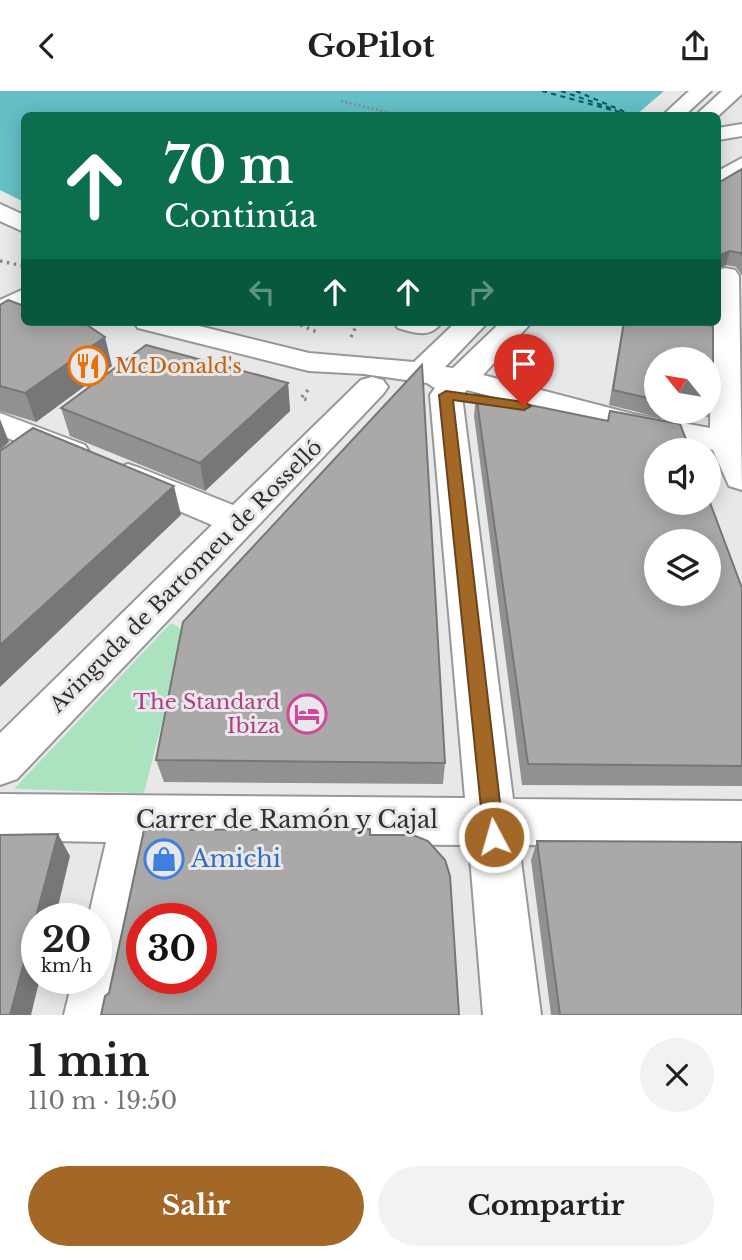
<!DOCTYPE html>
<html lang="es">
<meta charset="utf-8">
<style>
body{margin:0;font-family:"Libre Baskerville",serif;background:#f2f2f2;color:#202124;height:100vh;display:flex;flex-direction:column;font-size:26px;white-space:nowrap}
*{box-sizing:border-box;margin:0}
p{font-size:23px;color:#757577}
.icon{flex:none;width:38px;height:38px;fill:none;stroke:currentColor;stroke-width:2;stroke-linecap:round;stroke-linejoin:round}
.map{position:relative;height:924px;overflow:hidden}
.panel{display:flex;flex-direction:column;background:#fff;flex:1}
.panel>*{flex:none}
.banner{position:absolute;left:21px;top:21px;width:700px;height:214px;border-radius:10px;box-shadow:0 4px 18px #0003;background:#0b6e4f;color:#fff;overflow:hidden}
.needle{width:46px;rotate:300deg}
.tools{position:absolute;left:644px;top:256px;display:grid;gap:14px}
.tools a{display:grid;place-items:center;width:77px;height:77px;border-radius:50%;background:#fff;box-shadow:0 4px 18px #0003;font-size:35px}
.speed{position:absolute;left:21px;top:812px;display:flex;gap:14px;font-size:35px;font-weight:700;text-align:center}
.speed>*{display:grid;place-content:center;width:91px;height:91px;border-radius:50%;background:#fff;box-shadow:0 4px 18px #0003;line-height:1}
.speed small{font-size:18px;font-weight:400}
.speed .limit{border:10px solid #d22;background:#fff;color:#111}
.pin{position:absolute;display:grid;place-items:center;width:60px;height:60px;color:#fff;margin:-72px -30px;border-radius:50% 50% 50% 0;rotate:-45deg;box-shadow:0 0 7px #0007}
.pin .icon{rotate:45deg}
.me{position:absolute;width:77px;margin:-38px;rotate:354deg;stroke-linejoin:round;filter:drop-shadow(0 0 5px #0008)}
.turn{display:flex;align-items:center;gap:24px;height:147px;padding:0 28px;font-size:32px}
.turn .icon{width:91px;height:91px;stroke-width:2.5}
.turn b{display:block;font-size:49px;line-height:60px}
.lanes{display:flex;align-items:center;height:66px;padding:0 28px;background:#0003;justify-content:center;gap:35px;direction:ltr}
.lanes .off{opacity:.35}
.round{display:grid;place-items:center;flex:none;width:74px;height:74px;border-radius:37px;background:#f2f2f2}
.summary{display:flex;align-items:center;justify-content:space-between;height:119px;padding:0 28px}
h1{font-size:42px;font-weight:800;line-height:52px}
.cta{display:flex;gap:14px;margin-top:auto;padding:14px 28px}
.cta a{flex:1;height:80px;border-radius:42px;background:#a36828;color:#fff;font-size:28px;font-weight:800;line-height:80px;text-align:center}
.cta a+a{background:#f2f2f2;color:#202124}
header{display:flex;justify-content:space-between;align-items:center;height:91px;padding:0 28px;background:#fff;font-size:32px;font-weight:800}
.map>svg:first-child{display:block}
.green{fill:#abe3c1}
.water{fill:#64bfc6}
.lines{fill:none;stroke-linecap:round;stroke-linejoin:round}
.ferry{stroke:#05595e;stroke-width:2;stroke-dasharray:5 4.5;stroke-linecap:butt}
.minor-casing{stroke:#98989a;stroke-width:4}
.path-far1{stroke:#898a8b;stroke-width:2.5;stroke-dasharray:2 2.5;stroke-linecap:butt}
.path{stroke:#898a8b;stroke-width:3.5;stroke-dasharray:2.5 4.5;stroke-linecap:butt}
.minor{fill:#fff;fill-rule:evenodd}
.wall{fill:#939090}
.shaded-wall{fill:#787676}
.building{fill:#aba8a8;stroke:#787676;stroke-width:2;fill-rule:evenodd}
.route{fill:#a36828;stroke:#6a441a;stroke-width:2}
.labels{text-anchor:middle;stroke-width:6;stroke-linejoin:round;paint-order:stroke}
.food-label{font-size:21px;fill:#c56008;stroke:#e8e8ea;text-anchor:start}
.street-label{font-size:21px;fill:#2f3030;stroke:#e8e8ea}
.hotel-label{font-size:21px;fill:#b23c85;stroke:#e8e8ea;text-anchor:end}
.near-street-label{font-size:24px;fill:#2f3030;stroke:#e8e8ea}
.near-shop-label{font-size:24px;fill:#366cbe;stroke:#e8e8ea;text-anchor:start}
</style>
<header><svg class="icon" aria-label="back" viewBox="0 0 24 24"><path d="M15 5l-7 7 7 7"/></svg>GoPilot<svg class="icon" aria-label="share" viewBox="0 0 24 24"><path d="M12 15V3M7 8l5-5 5 5M5 13v7h14v-7"/></svg></header>
<div class="map">
<svg width="742" height="924" viewBox="0 0 742 924">
<rect width="100%" height="100%" fill="#e8e8ea"/>
<path class="green" d="M171,532l14,8 -41,162 -130,-4z"/>
<path class="water" d="M0,0h664l-28,24h-612v87l-24,-12z"/>
<g class="lines">
<path class="ferry" d="M542,0l88,24
M561,0l55,19
M576,0l56,24"/>
<g class="minor-casing">
<path id="minor" d="M689,0h22l-26,24h-22z
M722,0h20v3l-24,22 -22,-1z
M742,33v12l-24,4v-12z
M742,67v17l-16,11 -8,2v-17z
M0,113l24,11v17l-24,-11z
M725,177l10,2 4,6 3,214 -13,-4 -16,-36 -82,-16 -164,-44 -5,6 51,403 229,2v46l-223,-2 22,170h-58l-14,-170 -313,-2 -34,172h-58l9,-37h23v-59h-8l18,-77 -106,-2v-46l465,4 -35,-403 5,-7 -8,-5 -63,-9 -55,-3 -171,-43 -5,-6h50l126,31 105,9 42,-40h32l-43,45 8,1 48,-46h31l-49,53 150,39 77,14 1,-106h7v-52z
M24,198v20l-24,12v-21z
M393,231h49c-12,17 -27,11 -44,6z
M372,286l11,3 5,7 -5,7 -366,385 -17,6v-52l212,-208 -96,-41 -6,-8 6,-8 12,-4 12,4 93,37 128,-125z
M0,322l85,32 5,8 -5,8 -12,3 -73,-29z"/>
</g>
<path class="path-far1" d="M341,10l57,14"/>
<path class="path" d="M0,170l24,5
M294,231l23,10
M351,246l7,-15
M308,299l-7,8 10,3"/>
<use href="#minor" class="minor"/>
</g>
<path class="wall" d="M742,78v126v-19l-6,-9 -10,-2 -6,3v36l-2,9v-130z
M0,214l112,61 -76,56 -36,-11z
M623,231h73l17,4v76l-5,15 -32,-6h33v-52h-53v52h8l-2,7 -53,-13z
M288,292l2,28 -85,80 -135,-55 -9,-28z
M476,303l132,27 2,-10 132,177v198l-220,-1 -48,-369z
M156,669l289,3 -2,21 -279,-2z
M537,750l205,174h-191l-20,-155z"/>
<path class="shaded-wall" d="M730,160l-4,14 -8,4 2,-14z
M105,246l7,29 -76,56 -11,-29z
M288,292l2,28 -85,80 -5,-28z
M0,328l9,23 -9,8z
M174,395l7,29 -181,172v-42z
M58,743l12,22 -15,63h-18v59h3l-9,37h-21z"/>
<path class="building" d="M742,78v86l-2,-2 -10,-2 -10,4v49h-2v-121z
M8,209l16,6v16h48l15,3 18,12 -80,56 -25,-7v-81z
M624,231h72l17,4v76l-4,-1v-42h-53v41l-43,-10z
M146,254l142,38 -88,80 -139,-55z
M422,274l23,398 -289,-3 27,-138z
M476,303l132,27 2,-10 70,13 10,26h-34v52h53v-2l33,88v178l-214,-2zM656,450h53v52h-53z
M33,337l141,58 -174,159v-194z
M370,738v6h43l15,6 17,19 5,16 9,139h-358l4,-19 4,-3 35,-163zM142,828h59v59h-59z
M58,743l-48,181h-10v-180z
M537,750l205,1v173h-182z"/>
<path class="route" d="M446,300l78,11 7,4 -7,4 -71,-10 51,437 -3,7 -7,3 -7,-3 -3,-7 -45,-442z"/>
<defs>
<g id="restaurant-ring" transform="scale(2.0125)"><circle r="9.5" fill="#e8e8ea" stroke="#e8710a" stroke-width="1.5"/><path d="M-5-6h1v4h1v-4h1v4h1v-4h1v5L-1.5 .5V6h-2V.5L-5-1ZM5-6V6H3V1.5H1.5Q1.5-4 5-6Z" fill="#e8710a"/></g>
<g id="hotel-ring" transform="scale(2.0125)"><circle r="9.5" fill="#e8e8ea" stroke="#d1479c" stroke-width="1.5"/><path d="M-6-4.5h1.5V1H6V5H4.5V3h-9V5H-6ZM-4 0a1.8 1.8 0 1 1 3.6 0ZM.5 0V-2.5h3Q6-2.5 6 0Z" fill="#d1479c"/></g>
<g id="shop-ring" transform="scale(2.0125)"><circle r="9.5" fill="#e8e8ea" stroke="#3f7fe0" stroke-width="1.5"/><path d="M-5-2.5h2.3a2.7 3.5 0 0 1 5.4 0H5L5.5 6h-11ZM-1.5-2.5h3a1.5 2.3 0 0 0-3 0Z" fill="#3f7fe0"/></g>
</defs>
<g fill-rule="evenodd">
<use href="#restaurant-ring" x="88" y="275"/>
<use href="#hotel-ring" x="307" y="623"/>
<use href="#shop-ring" x="164" y="768"/>
</g>
<g class="labels">
<g class="food-label">
<text x="115" y="282">McDonald's</text>
</g>
<g class="street-label">
<text transform="translate(186 485) rotate(-45)" y="7">Avinguda de Bartomeu de Rosselló</text>
</g>
<g class="hotel-label">
<text x="280" y="618">The Standard<tspan x="280" dy="24">Ibiza</tspan></text>
</g>
<g class="near-street-label">
<text x="287" y="737">Carrer de Ramón y Cajal</text>
</g>
<g class="near-shop-label">
<text x="191" y="776">Amichi</text>
</g>
</g>
</svg>
<div class="tools">
<a><svg class="needle" viewBox="-14 -14 28 28"><path d="M0-13l5 13h-10z" fill="#e53935"/><path d="M0 13l5-13h-10z" fill="#757577"/></svg></a>
<a><svg class="icon" aria-label="sound" viewBox="0 0 24 24"><path d="M4 9h4l5-4v14l-5-4H4zM17 9q2 3 0 6"/></svg></a>
<a><svg class="icon" aria-label="layers" viewBox="0 0 24 24"><path d="M12 4l9 5-9 5-9-5zM3 14l9 5 9-5"/></svg></a>
</div>
<div class="speed"><div>20<small>km/h</small></div><div class="limit">30</div></div>
<div class="pin" style="left:524px;top:315px;background:#d93025"><svg class="icon" aria-label="arrive" viewBox="0 0 24 24"><path d="M6 21V4h12l-3 4 3 4H6"/></svg></div>
<svg class="me" style="left:494px;top:746px" viewBox="-20 -20 40 40"><circle r="17" fill="#a36828" stroke="#fff" stroke-width="3"/><path d="M0-11L8 9 0 5-8 9z" fill="#fff"/></svg>
<div class="banner">
<div class="turn"><svg class="icon" aria-label="ahead" viewBox="0 0 24 24"><path d="M12 20V5M6 11l6-6 6 6"/></svg><div><b>70 m</b>Continúa</div></div>
<div class="lanes"><svg class="icon off" aria-label="left" viewBox="0 0 24 24"><path d="M17 20v-9H6M10 6l-5 5 5 5"/></svg><svg class="icon" aria-label="ahead" viewBox="0 0 24 24"><path d="M12 20V5M6 11l6-6 6 6"/></svg><svg class="icon" aria-label="ahead" viewBox="0 0 24 24"><path d="M12 20V5M6 11l6-6 6 6"/></svg><svg class="icon off" aria-label="right" viewBox="0 0 24 24"><path d="M7 20v-9h11M14 6l5 5-5 5"/></svg></div>
</div>
</div>
<section class="panel">
<div class="summary"><div><h1>1 min</h1><p>110 m · 19:50</p></div><a class="round"><svg class="icon" aria-label="close" viewBox="0 0 24 24"><path d="M6 6l12 12M18 6L6 18"/></svg></a></div>
<div class="cta"><a>Salir</a><a>Compartir</a></div>
</section>
